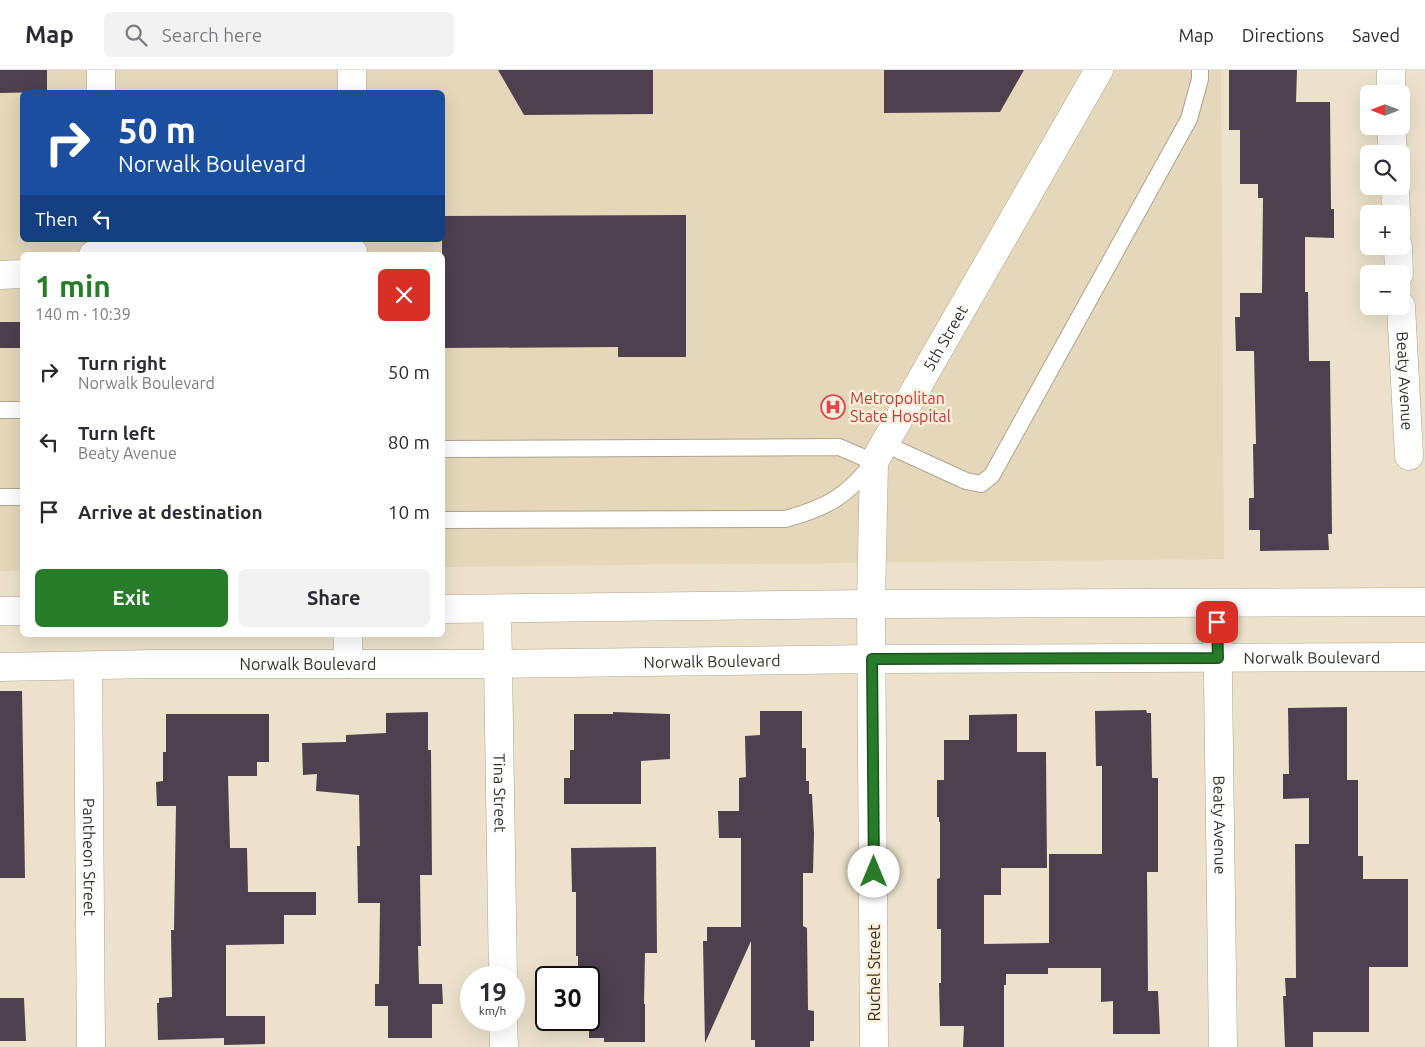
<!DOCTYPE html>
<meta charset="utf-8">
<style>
body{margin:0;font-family:Ubuntu,sans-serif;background:#f2f2f3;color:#2b2b33;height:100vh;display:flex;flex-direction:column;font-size:19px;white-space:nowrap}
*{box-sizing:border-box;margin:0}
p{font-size:16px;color:#7c7c81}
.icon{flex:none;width:28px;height:28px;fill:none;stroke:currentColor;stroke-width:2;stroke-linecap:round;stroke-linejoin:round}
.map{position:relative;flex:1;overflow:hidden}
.sheet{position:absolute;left:20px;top:182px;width:425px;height:385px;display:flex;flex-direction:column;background:#fff;border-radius:8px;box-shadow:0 5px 20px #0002}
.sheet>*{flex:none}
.guide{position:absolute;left:20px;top:20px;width:425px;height:152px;border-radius:8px;box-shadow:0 5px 20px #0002;background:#1a4fa0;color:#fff;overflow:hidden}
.needle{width:32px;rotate:270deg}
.tools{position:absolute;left:1360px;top:15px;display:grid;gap:10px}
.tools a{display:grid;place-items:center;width:50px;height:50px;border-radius:8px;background:#fff;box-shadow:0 5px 20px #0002;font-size:25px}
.speed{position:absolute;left:460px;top:896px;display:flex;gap:10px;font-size:25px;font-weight:700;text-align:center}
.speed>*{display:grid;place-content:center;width:65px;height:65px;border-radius:50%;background:#fff;box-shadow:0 5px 20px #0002;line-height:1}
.speed small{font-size:12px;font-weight:400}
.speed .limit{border:2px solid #111;border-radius:8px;background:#fff;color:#111}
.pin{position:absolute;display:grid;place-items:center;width:42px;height:42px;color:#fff;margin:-21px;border-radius:10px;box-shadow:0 2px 8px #0006}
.me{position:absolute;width:55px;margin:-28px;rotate:0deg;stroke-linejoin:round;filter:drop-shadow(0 0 4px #0008)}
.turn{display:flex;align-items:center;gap:18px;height:105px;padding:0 15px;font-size:22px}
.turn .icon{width:65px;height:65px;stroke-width:2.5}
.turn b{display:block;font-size:35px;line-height:42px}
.then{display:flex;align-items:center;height:48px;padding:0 15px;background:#0003;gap:10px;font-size:19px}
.round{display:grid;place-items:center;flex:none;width:52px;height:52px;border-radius:8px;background:#f2f2f3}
.headline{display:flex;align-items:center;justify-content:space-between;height:85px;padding:0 15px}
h1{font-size:30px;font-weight:700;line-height:38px;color:#287c29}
.primary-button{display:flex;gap:10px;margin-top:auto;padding:10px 15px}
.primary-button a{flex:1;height:58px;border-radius:8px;background:#287c29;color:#fff;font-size:20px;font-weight:700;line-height:58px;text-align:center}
.primary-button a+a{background:#f2f2f3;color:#2b2b33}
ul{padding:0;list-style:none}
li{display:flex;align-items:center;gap:15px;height:70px;padding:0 15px}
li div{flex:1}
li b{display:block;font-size:19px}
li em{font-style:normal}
header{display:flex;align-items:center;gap:30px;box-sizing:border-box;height:70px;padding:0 25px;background:#fff;border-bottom:1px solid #e1e1e2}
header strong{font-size:24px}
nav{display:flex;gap:28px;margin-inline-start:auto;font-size:18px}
.search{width:350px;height:45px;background:#f2f2f3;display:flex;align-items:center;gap:12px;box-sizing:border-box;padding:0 18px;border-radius:8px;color:#7c7c81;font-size:19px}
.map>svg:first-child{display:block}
.built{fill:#e4d7ba;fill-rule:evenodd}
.building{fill:#4e404f}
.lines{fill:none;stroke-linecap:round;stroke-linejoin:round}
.service-casing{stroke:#ada48f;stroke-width:18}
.minor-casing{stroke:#ada48f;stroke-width:29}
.tertiary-casing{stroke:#ada48f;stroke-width:29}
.secondary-casing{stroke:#ada48f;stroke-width:29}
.service{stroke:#fff;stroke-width:16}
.minor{stroke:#fff;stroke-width:28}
.tertiary{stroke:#fff;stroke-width:28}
.secondary{stroke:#fff;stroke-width:28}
.route-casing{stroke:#1a511b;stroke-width:12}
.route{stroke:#287c29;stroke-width:9}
.labels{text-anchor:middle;stroke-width:5;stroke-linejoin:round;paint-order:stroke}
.street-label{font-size:16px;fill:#343028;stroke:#f9efd9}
.health-label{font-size:16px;fill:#be3a42;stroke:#f9efd9;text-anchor:start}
</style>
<header>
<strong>Map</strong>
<div class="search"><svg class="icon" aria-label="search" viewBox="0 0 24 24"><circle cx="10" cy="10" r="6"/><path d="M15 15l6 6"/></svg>Search here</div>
<nav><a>Map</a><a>Directions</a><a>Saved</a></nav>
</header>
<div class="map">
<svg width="1425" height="977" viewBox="0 0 1425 977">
<rect width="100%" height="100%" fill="#ece2cc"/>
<path class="built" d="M0,0h1221l3,489 -781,8 -1,-312h-420v316h-22zM22,22h420v148h-420z"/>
<path class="building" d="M0,0h47v22l-47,1z
M498,0h155v44l-129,1z
M884,0h140l-24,42 -116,1z
M1229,0h68l-1,32h34l1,107h3v29l-29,-1v55h3l1,69h21l2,173h-4l1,16 -69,1v-21h-11v-32h5l-1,-54h3l-2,-93h-18l-1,-34h5v-24h22l1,-95h-5v-14h-18v-54h-11z
M686,145v142h-68v-10l-176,1v-132z
M0,252h22v26h-22z
M0,621h22l3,187h-25z
M1347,637v73h11v76h5v23h45v88h-39v65h-56v15h-28l-2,-51h3l-1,-18h11l-1,-134h14v-46l-26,1v-25h6l-1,-66z
M1146,640l1,3h4l1,65h6v94h-11l1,119h10l2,43h-47v-33l-12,1v-34h-53v6h-42v11h-2v62h-41l1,-21h-24l-1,-43h2v-54h-4v-50l3,-1v-56h-1v-5h-2v-37h7v-40h25v-25l48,-1v38h29l1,116h-46v27h-17v49l65,-1v-89h53v-88h-6l-1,-55z
M760,641h42v37h4v33h3v13h3l2,40 -1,39h-10v53l4,2 1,82 6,1v30h-4v6h-55v-7h-4v-99l-46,102 -2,-102h4v-14h34v-89h-22l-1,-27h21v-33l7,-1 -1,-41 15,-1z
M428,642v38h3l1,125h-12l1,71h-3l1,38h23l1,20h-11v34h-44v-32h-13v-22h4l1,-81h-22l-1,-57h3l-1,-51 -43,-4 1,-17 -14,1 -1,-32 44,-1v-7l40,-2v-20z
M613,642l57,2v45l-29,2v43h-77v-26h6v-28h4v-36h39z
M166,644h103v48h-12v14h-29l2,72h17l1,44h68v23h-32v29l-58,1v71h39v28l-41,1v-7l-66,2 -1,-37h2v-5l13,-1 -1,-67h3l2,-124h-19l-1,-24 7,-1v-29h3z
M656,777l1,106h-12l-1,51h1v38h-41v-4h-15v-66h-11v-16h-2v-64h-4l-1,-44z
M0,928h24l2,43h-26z"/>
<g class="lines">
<g class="service-casing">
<path id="service" d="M0,340h22
M885,374l81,37 15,3 11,-9 197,-356 11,-40v-9
M442,379l397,-2 35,15c-27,34 -47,46 -89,57l-343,1
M0,427h22"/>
</g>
<g class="minor-casing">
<g id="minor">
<path d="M352,0v22"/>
<path d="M101,22v-22"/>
<path d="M1391,24v-24"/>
<path d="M1391,56l2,28"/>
<path d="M1395,116l1,28"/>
<path d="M1398,176l1,28"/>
<path d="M93,185l7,-2 253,-1"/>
<path d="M0,205l22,-1"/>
<path id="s1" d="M1401,236l8,150"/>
<path id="s2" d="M1217,534l6,443"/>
<path d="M497,539l1,55"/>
<path d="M348,594v-29"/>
<path id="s3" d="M88,596l3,381"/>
<path id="s4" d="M874,977l-3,-443 3,-142 225,-392"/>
</g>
</g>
<g class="tertiary-casing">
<g id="tertiary">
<path id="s5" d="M498,594l5,314"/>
<path d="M503,950l1,27"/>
</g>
</g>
<g class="secondary-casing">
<g id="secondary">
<path d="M442,539l429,-5 554,-2"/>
<path d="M0,541h22"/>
<path id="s6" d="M0,597l154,-3h344l374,-5 553,-2"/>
</g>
</g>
<use href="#service" class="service"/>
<use href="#minor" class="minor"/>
<use href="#tertiary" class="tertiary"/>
<use href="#secondary" class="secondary"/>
</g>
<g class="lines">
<g class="route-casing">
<path id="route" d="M874,802l-2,-213 346,-1 -1,-36"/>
</g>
<use href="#route" class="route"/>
</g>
<defs>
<g id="hospital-ring" transform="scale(1.25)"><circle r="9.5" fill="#f9efd9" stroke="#e0444e" stroke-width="1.5"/><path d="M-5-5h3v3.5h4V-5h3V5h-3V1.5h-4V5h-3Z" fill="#e0444e"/></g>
</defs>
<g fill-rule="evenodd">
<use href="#hospital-ring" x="833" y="337"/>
</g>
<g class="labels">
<g class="street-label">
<text dy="6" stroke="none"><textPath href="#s4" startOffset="728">5th Street</textPath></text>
<text dy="6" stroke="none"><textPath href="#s1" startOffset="75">Beaty Avenue</textPath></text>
<text dy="6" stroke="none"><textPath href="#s6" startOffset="1312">Norwalk Boulevard</textPath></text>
<text dy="6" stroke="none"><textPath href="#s6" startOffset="712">Norwalk Boulevard</textPath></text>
<text dy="6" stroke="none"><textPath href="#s6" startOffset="308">Norwalk Boulevard</textPath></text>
<text dy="6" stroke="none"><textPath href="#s5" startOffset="129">Tina Street</textPath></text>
<text dy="6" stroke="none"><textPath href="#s2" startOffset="221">Beaty Avenue</textPath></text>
<text dy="6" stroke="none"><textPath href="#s3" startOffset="191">Pantheon Street</textPath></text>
<text transform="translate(874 903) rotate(-90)" y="6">Ruchel Street</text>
</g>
<g class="health-label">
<text x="850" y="334">Metropolitan<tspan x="850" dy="18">State Hospital</tspan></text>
</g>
</g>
</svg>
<div class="tools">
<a><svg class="needle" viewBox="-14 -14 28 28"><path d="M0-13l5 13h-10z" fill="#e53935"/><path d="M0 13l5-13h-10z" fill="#7c7c81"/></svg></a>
<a><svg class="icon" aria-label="search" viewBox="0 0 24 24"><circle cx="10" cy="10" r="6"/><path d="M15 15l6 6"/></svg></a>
<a>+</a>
<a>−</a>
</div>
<div class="speed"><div>19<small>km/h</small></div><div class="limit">30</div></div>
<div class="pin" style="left:1217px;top:552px;background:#d93025"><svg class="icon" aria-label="arrive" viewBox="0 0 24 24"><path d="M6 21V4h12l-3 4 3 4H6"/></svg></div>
<svg class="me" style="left:874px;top:802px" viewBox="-20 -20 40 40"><circle r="19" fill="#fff"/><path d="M0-13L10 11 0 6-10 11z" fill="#287c29"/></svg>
<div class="guide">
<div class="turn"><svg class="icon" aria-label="right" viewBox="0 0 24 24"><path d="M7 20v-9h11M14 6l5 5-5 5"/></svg><div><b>50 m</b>Norwalk Boulevard</div></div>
<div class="then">Then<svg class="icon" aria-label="left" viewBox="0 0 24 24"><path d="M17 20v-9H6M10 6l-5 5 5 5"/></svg></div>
</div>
<section class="sheet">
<div class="headline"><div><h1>1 min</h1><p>140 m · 10:39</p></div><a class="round" style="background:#d93025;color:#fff"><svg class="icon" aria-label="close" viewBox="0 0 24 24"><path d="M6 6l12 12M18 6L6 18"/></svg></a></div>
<ul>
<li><svg class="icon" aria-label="right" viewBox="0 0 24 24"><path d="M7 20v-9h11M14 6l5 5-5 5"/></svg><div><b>Turn right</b><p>Norwalk Boulevard</p></div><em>50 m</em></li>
<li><svg class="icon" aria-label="left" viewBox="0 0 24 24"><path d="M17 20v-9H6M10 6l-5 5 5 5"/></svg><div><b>Turn left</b><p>Beaty Avenue</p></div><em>80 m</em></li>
<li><svg class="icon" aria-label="arrive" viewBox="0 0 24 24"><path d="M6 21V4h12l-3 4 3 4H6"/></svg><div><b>Arrive at destination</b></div><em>10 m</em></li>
</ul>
<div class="primary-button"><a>Exit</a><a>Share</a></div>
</section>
</div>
